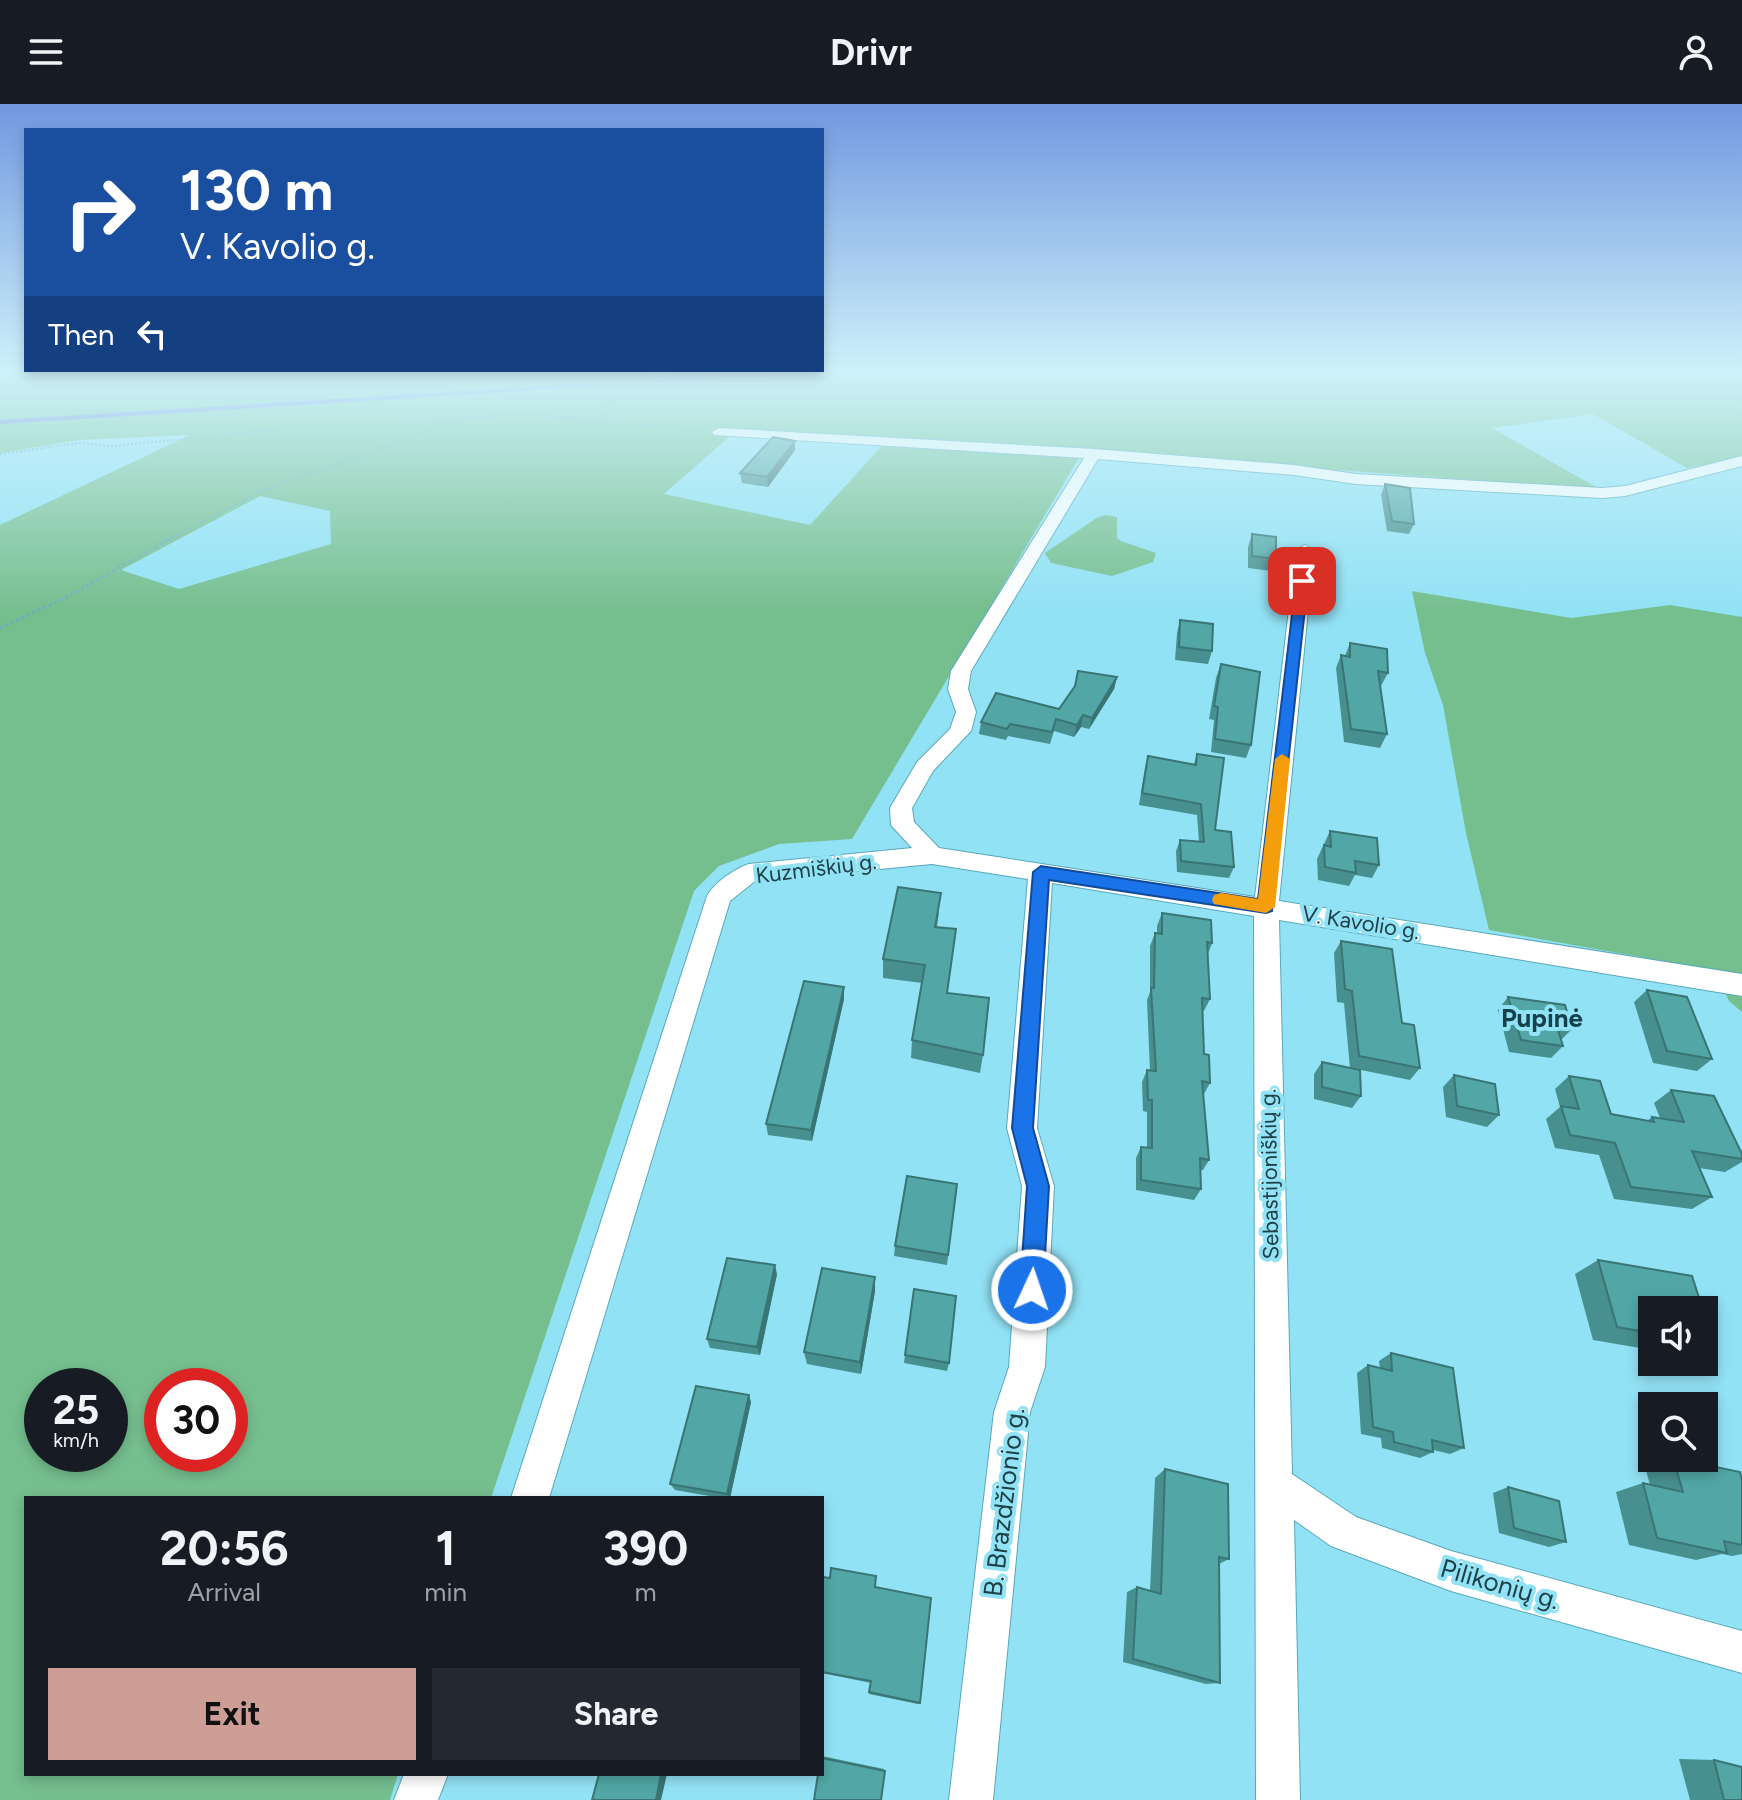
<!DOCTYPE html>
<meta charset="utf-8">
<style>
body{margin:0;font-family:Figtree,sans-serif;background:#242831;color:#f1f3f6;height:100vh;display:flex;flex-direction:column;font-size:30px;white-space:nowrap}
*{box-sizing:border-box;margin:0}
p{font-size:26px;color:#9ea1a6}
.icon{flex:none;width:44px;height:44px;fill:none;stroke:currentColor;stroke-width:2;stroke-linecap:round;stroke-linejoin:round}
.map{position:relative;flex:1;overflow:hidden}
.panel{position:absolute;left:24px;top:1392px;width:800px;height:280px;display:flex;flex-direction:column;background:#171b24;border-radius:0px;box-shadow:0 4px 12px #0003}
.panel>*{flex:none}
.top-card{position:absolute;left:24px;top:24px;width:800px;height:244px;border-radius:0px;box-shadow:0 4px 12px #0003;background:#1a4fa0;color:#fff;overflow:hidden}
.controls{position:absolute;left:1638px;top:1192px;display:grid;gap:16px}
.controls a{display:grid;place-items:center;width:80px;height:80px;border-radius:0px;background:#171b24;box-shadow:0 4px 12px #0003;font-size:40px}
.speed{position:absolute;left:24px;top:1264px;display:flex;gap:16px;font-size:40px;font-weight:700;text-align:center}
.speed>*{display:grid;place-content:center;width:104px;height:104px;border-radius:50%;background:#171b24;box-shadow:0 4px 12px #0003;line-height:1}
.speed small{font-size:20px;font-weight:400}
.speed .limit{border:12px solid #d22;background:#fff;color:#111}
.pin{position:absolute;display:grid;place-items:center;width:68px;height:68px;color:#fff;margin:-34px;border-radius:16px;box-shadow:0 4px 12px #0006}
.me{position:absolute;width:88px;margin:-44px;rotate:3deg;stroke-linejoin:round;filter:drop-shadow(0 0 6px #0008)}
.turn{display:flex;align-items:center;gap:28px;height:168px;padding:0 24px;font-size:36px}
.turn .icon{width:104px;height:104px;stroke-width:2.5}
.turn b{display:block;font-size:56px;line-height:68px}
.then{display:flex;align-items:center;height:76px;padding:0 24px;background:#0003;gap:16px;font-size:30px}
.eta{display:flex;justify-content:space-evenly;align-items:center;height:136px;text-align:center}
.eta b{font-size:48px;font-weight:700;line-height:56px}
.action{display:flex;gap:16px;margin-top:auto;padding:16px 24px}
.action a{flex:1;height:92px;border-radius:0px;background:#cc9e95;color:#111;font-size:32px;font-weight:700;line-height:92px;text-align:center}
.action a+a{background:#242831;color:#f1f3f6}
header{display:flex;justify-content:space-between;align-items:center;height:104px;padding:0 24px;background:#171b24;font-size:36px;font-weight:700}
.map>svg:first-child{display:block}
.green{fill:#75be8e;fill-rule:evenodd}
.lines{fill:none;stroke-linecap:round;stroke-linejoin:round}
.stream{stroke:#5f6ed4;stroke-width:4}
.street-casing{stroke:#58a8ba;stroke-width:2}
.path-far1{stroke:#6caebd;stroke-width:2;stroke-dasharray:2 2;stroke-linecap:butt}
.path{stroke:#6caebd;stroke-width:3;stroke-dasharray:3 3;stroke-linecap:butt}
.street{fill:#fff;fill-rule:evenodd}
.wall{fill:#47908f}
.shaded-wall{fill:#397574}
.building{fill:#52a7a6;stroke:#397574;stroke-width:2}
.route{fill:#1a73e8;stroke:#114b97;stroke-width:2}
.slow{fill:#f59e0b}
.labels{text-anchor:middle;stroke-width:8;stroke-linejoin:round;paint-order:stroke}
.street-label{font-size:22px;fill:#1e4047;stroke:#92e2f5}
.quarter-label{font-size:26px;font-weight:bold;fill:#15414a;stroke:#92e2f5}
.near-street-label{font-size:26px;fill:#1e4047;stroke:#92e2f5}
</style>
<header><svg class="icon" aria-label="menu" viewBox="0 0 24 24"><path d="M4 6h16M4 12h16M4 18h16"/></svg>Drivr<svg class="icon" aria-label="person" viewBox="0 0 24 24"><circle cx="12" cy="8" r="4"/><path d="M4 21q1-7 8-7t8 7"/></svg></header>
<div class="map">
<svg width="1742" height="1696" viewBox="0 0 1742 1696">
<rect width="100%" height="100%" fill="#92e2f5"/>
<path class="green" d="M0,270h646l-3,3 59,-3h1040v83l-55,11 -94,-54 -101,14 104,59 -3,2 -510,-38 -231,388 -73,5 -60,22 -25,25 -203,607h-465v276h372l-8,26h-390v-1275l190,-90 -111,5 -79,13zM738,325l150,8 1,1 -79,87 -146,-31zM260,392l70,15 1,33 -152,45 -58,-19zM42,1282h68v68h-68zM162,1282h68v68h-68z
M1106,411l11,2v21l4,3 35,12 -3,9 -41,14 -61,-13 -6,-10 53,-36z
M1412,487l159,27 99,-13 72,12v395l-13,-11 -15,-31 -225,-40 -23,-97 -23,-128 -18,-52z"/>
<g class="lines">
<path class="stream" d="M660,276l111,-6
M0,318l588,-37"/>
<g class="street-casing">
<path id="street" d="M719,324l375,21 200,16 62,9 246,14 23,-2 117,-30v10l-117,30 -23,2 -246,-14 -62,-9 -196,-16 -127,212 -3,18 8,23 -5,19 -38,40 -21,37 2,14 25,26 316,49 41,-347 9,-5 9,5 -35,351 463,73v22l-463,-76 13,554 64,43 95,34 291,80v42l-291,-82 -120,-45 -37,-26 6,280h-44l-2,-884 -202,-33 -15,245 17,58 -9,181 -15,45 -37,388h-44l45,-388 15,-45 13,-181 -15,-58 21,-249 -96,-15 -177,17 -25,20 -181,597h-38l196,-602c7,-13 27,-27 42,-32l163,-16 -21,-23 -1,-17 27,-46 33,-33 6,-17 -8,-23 3,-18 133,-213 -370,-23 -2,-3z
M404,1670h44l-10,26h-44z"/>
</g>
<path class="path-far1" d="M604,316l-4,-5 18,-20 42,-21
M0,350l78,-11 35,3 178,-18 100,-2 61,-7
M168,436l89,-47 201,-74 70,-5 174,17"/>
<path class="path" d="M0,524l69,-32 102,-58"/>
<use href="#street" class="street"/>
</g>
<path class="wall" d="M795,337v9l-27,37 -26,-4 -2,-10z
M1385,380l29,40 -5,10 -22,-3 -6,-36z
M1252,430l24,25 -4,12 -24,-3v-21z
M1180,516l32,31 -4,13 -33,-4 2,-27z
M1350,539l38,30 -7,13h-1l7,48 -7,14 -36,-6 -8,-74 5,-13 4,1z
M1221,560l30,81 -5,13 -35,-6 3,-32 -5,-1 7,-41z
M1117,573l-3,12 -25,40 -8,-2 -7,10 -20,-6 -4,13 -42,-8 -2,4 -27,-6 2,-12 78,-13z
M1197,650l18,76 19,37 -5,11 -52,-6 -1,-21 4,-11 19,2 -2,-27 -58,-10 6,-37 3,-12 46,8z
M1330,727l49,34 -7,13 -17,-3 -6,11 -31,-6 -1,-21z
M939,808l-2,15 19,2 -9,64 36,62 -3,18 -69,-15 1,-18 10,-57 -39,-5v-19z
M1162,809l50,30 -4,11 2,45 -6,12h-2l2,43 6,29 -6,11h-1l6,66 -6,10h-3l1,19 -7,11 -58,-10v-32l5,-11 6,1v-36l-4,-1 -1,-29 5,-12 3,1 -3,-71 3,-8v-46l5,-13h2v-7z
M1341,837l61,82 18,45 -10,12 -54,-11 5,27 -9,12 -38,-9v-25l8,-12 28,6 -6,-65 -7,-1 -3,-49z
M844,883v12l-32,142 -44,-6 -2,-11z
M1647,886l65,69 -15,12 -44,-8 -19,-61z
M1508,893l64,32 -11,11 2,6 -12,12 -42,-6 -11,-42z
M1454,971l45,40 -12,12 -41,-10 -3,-30z
M1569,972l42,38 36,7 5,-4 8,1 -6,-15 17,-13 71,64v8l-17,10 -26,-4 13,29 -20,12 -78,-10 -15,-44 -44,-7 -9,-29 14,-12 -5,-18z
M957,1080l-10,81 -53,-9 1,-10z
M1598,1156l54,50v40l-59,-10 -18,-66z
M777,1170l-17,81 -50,-7 -3,-9z
M875,1173v14l-14,83 -54,-10 -3,-12z
M1704,1208l12,33 -12,5z
M1391,1249l73,95 -14,6 -17,-4v2l-13,6 -38,-10 -1,-10 -20,-4 -4,-61 11,-8 12,3 -1,-7z
M905,1251l44,8 -2,8 -43,-8z
M751,1298l-21,96h-9l-46,-8 -5,-6z
M1672,1354l70,21v75l-10,2 -10,-2 -26,6 -67,-15 -13,-53 27,-9 7,2 -5,-18z
M1165,1365l64,90 -10,5 1,119 -14,1 -83,-22 4,-70 10,-5 13,4 5,-113z
M1508,1383l58,55 -17,5 -50,-14 -6,-40z
M822,1473l53,10 45,116 -2,1 -49,-10 2,-11 -49,-10z
M822,1652l62,13 1,2 -63,3z
M1679,1655l35,1 28,40h-52z"/>
<path class="shaded-wall" d="M795,337v9l-27,37 -1,-10z
M1117,573l-3,12 -25,40 3,-11z
M1083,611l-2,12 -7,10 3,-12z
M844,883v12l-32,142 -1,-11z
M775,1161l2,9 -17,81 -3,-8z
M875,1173v14l-14,83 -1,-12z
M749,1291l2,7 -21,96h-1l-2,-4z
M661,1670h6l-6,26h-5z"/>
<path class="building" d="M773,333l22,4 -28,36 -27,-4z
M1385,380l25,4 4,36 -22,-3z
M1252,430l24,3v22l-24,-3z
M1180,516l33,4 -1,27 -33,-4z
M1350,539l37,6 1,24 -10,-2 9,63 -36,-5 -10,-74 9,2z
M1221,560l39,8 -9,73 -36,-6 3,-32 -4,-1z
M1078,567l39,6 -25,41 -9,-3 -6,10 -21,-6 -4,13 -42,-8 -3,5 -26,-7 15,-29 63,16 16,-23z
M1197,650l27,4 -9,72 16,2 3,35 -53,-6 -1,-21 24,2 -3,-38 -59,-11 6,-37 48,9z
M1330,727l47,7 2,27 -24,-4 1,12 -31,-6 -1,-22 7,2z
M898,783l43,6 -6,34 21,2 -9,64 42,5 -6,57 -71,-15 13,-75 -42,-6z
M1162,809l49,7 1,23 -5,-1 3,57 -8,-1 2,56 5,1 1,28 -8,-2 7,79 -9,-2 1,31 -60,-9v-33l11,1v-48h-4l-1,-30 9,1 -5,-83h3l1,-55 7,1z
M1341,837l51,8 10,74 12,2 6,43 -61,-12 -7,-65 -7,-2z
M804,877l40,6 -33,143 -45,-6z
M1647,886l40,7 25,62 -45,-8z
M1508,893l57,8 7,24 -15,-2 6,19 -42,-6z
M1322,958l38,8 1,26 -39,-9z
M1454,971l41,9 4,31 -42,-9z
M1569,972l31,5 11,33 43,8 -2,-5 32,5 -13,-32 43,6 28,58v5l-50,-8 20,46 -81,-10 -16,-44 -45,-8 -9,-29 18,3z
M907,1072l50,8 -9,71 -53,-9z
M727,1154l48,7 -18,82 -50,-8z
M1598,1156l94,16 11,34h-51v23l-35,-6z
M822,1164l53,9 -15,85 -56,-10z
M914,1185l42,7 -7,67 -44,-8z
M1704,1208l12,33 -12,-2z
M1391,1249l62,15 11,80 -32,-8 1,12 -39,-10 -1,-10 -20,-5 -5,-62 24,6z
M696,1282l53,9 -22,99 -57,-10z
M1673,1354l67,14 2,7v66l-18,-4 3,12 -70,-15 -14,-55 40,9z
M1165,1365l63,15 1,75 -10,-2 1,126 -87,-24 4,-72 24,7z
M1508,1383l51,14 7,41 -52,-14z
M831,1464l45,8 -1,11 56,11 -11,105 -51,-11 2,-11 -49,-9v-95l8,1z
M822,1654l63,13 -4,29h-67l4,-26h4z
M1714,1656l28,7v33h-18z
M599,1670h62l-5,26h-64z"/>
<linearGradient id="sky" x2="0" y2="1"><stop stop-color="#7198e0"/><stop offset="0.53" stop-color="#cef2fa"/><stop offset="1" stop-color="#cef2fa" stop-opacity="0"/></linearGradient>
<rect width="1742" height="507" fill="url(#sky)"/>
<path class="route" d="M1302,473l6,4 -36,330 -6,2 -217,-33 -16,248 16,58 -6,104 -3,8 -8,4 -9,-4 -3,-8 7,-104 -15,-58 21,-256 8,-6 217,33 38,-318z"/>
<path class="slow" d="M1282,650l8,5 -15,148 -9,6 -52,-9 -2,-4 2,-5 7,-2 37,6 17,-140z"/>
<g class="labels">
<g class="street-label">
<text transform="translate(816 764) rotate(-7)" y="8">Kuzmiškių g.</text>
<text transform="translate(1361 818) rotate(9)" y="8">V. Kavolio g.</text>
<text transform="translate(1269 1070) rotate(-91)" y="8">Sebastijoniškių g.</text>
</g>
<g class="quarter-label">
<text x="1542" y="923">Pupinė</text>
</g>
<g class="near-street-label">
<text transform="translate(1004 1398) rotate(-83)" y="9">B. Brazdžionio g.</text>
<text transform="translate(1500 1480) rotate(16)" y="9">Pilikonių g.</text>
</g>
</g>
</svg>
<div class="controls">
<a><svg class="icon" aria-label="sound" viewBox="0 0 24 24"><path d="M4 9h4l5-4v14l-5-4H4zM17 9q2 3 0 6"/></svg></a>
<a><svg class="icon" aria-label="search" viewBox="0 0 24 24"><circle cx="10" cy="10" r="6"/><path d="M15 15l6 6"/></svg></a>
</div>
<div class="speed"><div>25<small>km/h</small></div><div class="limit">30</div></div>
<div class="pin" style="left:1302px;top:477px;background:#d93025"><svg class="icon" aria-label="arrive" viewBox="0 0 24 24"><path d="M6 21V4h12l-3 4 3 4H6"/></svg></div>
<svg class="me" style="left:1032px;top:1186px" viewBox="-20 -20 40 40"><circle r="17" fill="#1a73e8" stroke="#fff" stroke-width="3"/><path d="M0-11L8 9 0 5-8 9z" fill="#fff"/></svg>
<div class="top-card">
<div class="turn"><svg class="icon" aria-label="right" viewBox="0 0 24 24"><path d="M7 20v-9h11M14 6l5 5-5 5"/></svg><div><b>130 m</b>V. Kavolio g.</div></div>
<div class="then">Then<svg class="icon" aria-label="left" viewBox="0 0 24 24"><path d="M17 20v-9H6M10 6l-5 5 5 5"/></svg></div>
</div>
<section class="panel">
<div class="eta">
<div><b>20:56</b><p>Arrival</p></div>
<div><b>1</b><p>min</p></div>
<div><b>390</b><p>m</p></div>
</div>
<div class="action"><a>Exit</a><a>Share</a></div>
</section>
</div>
